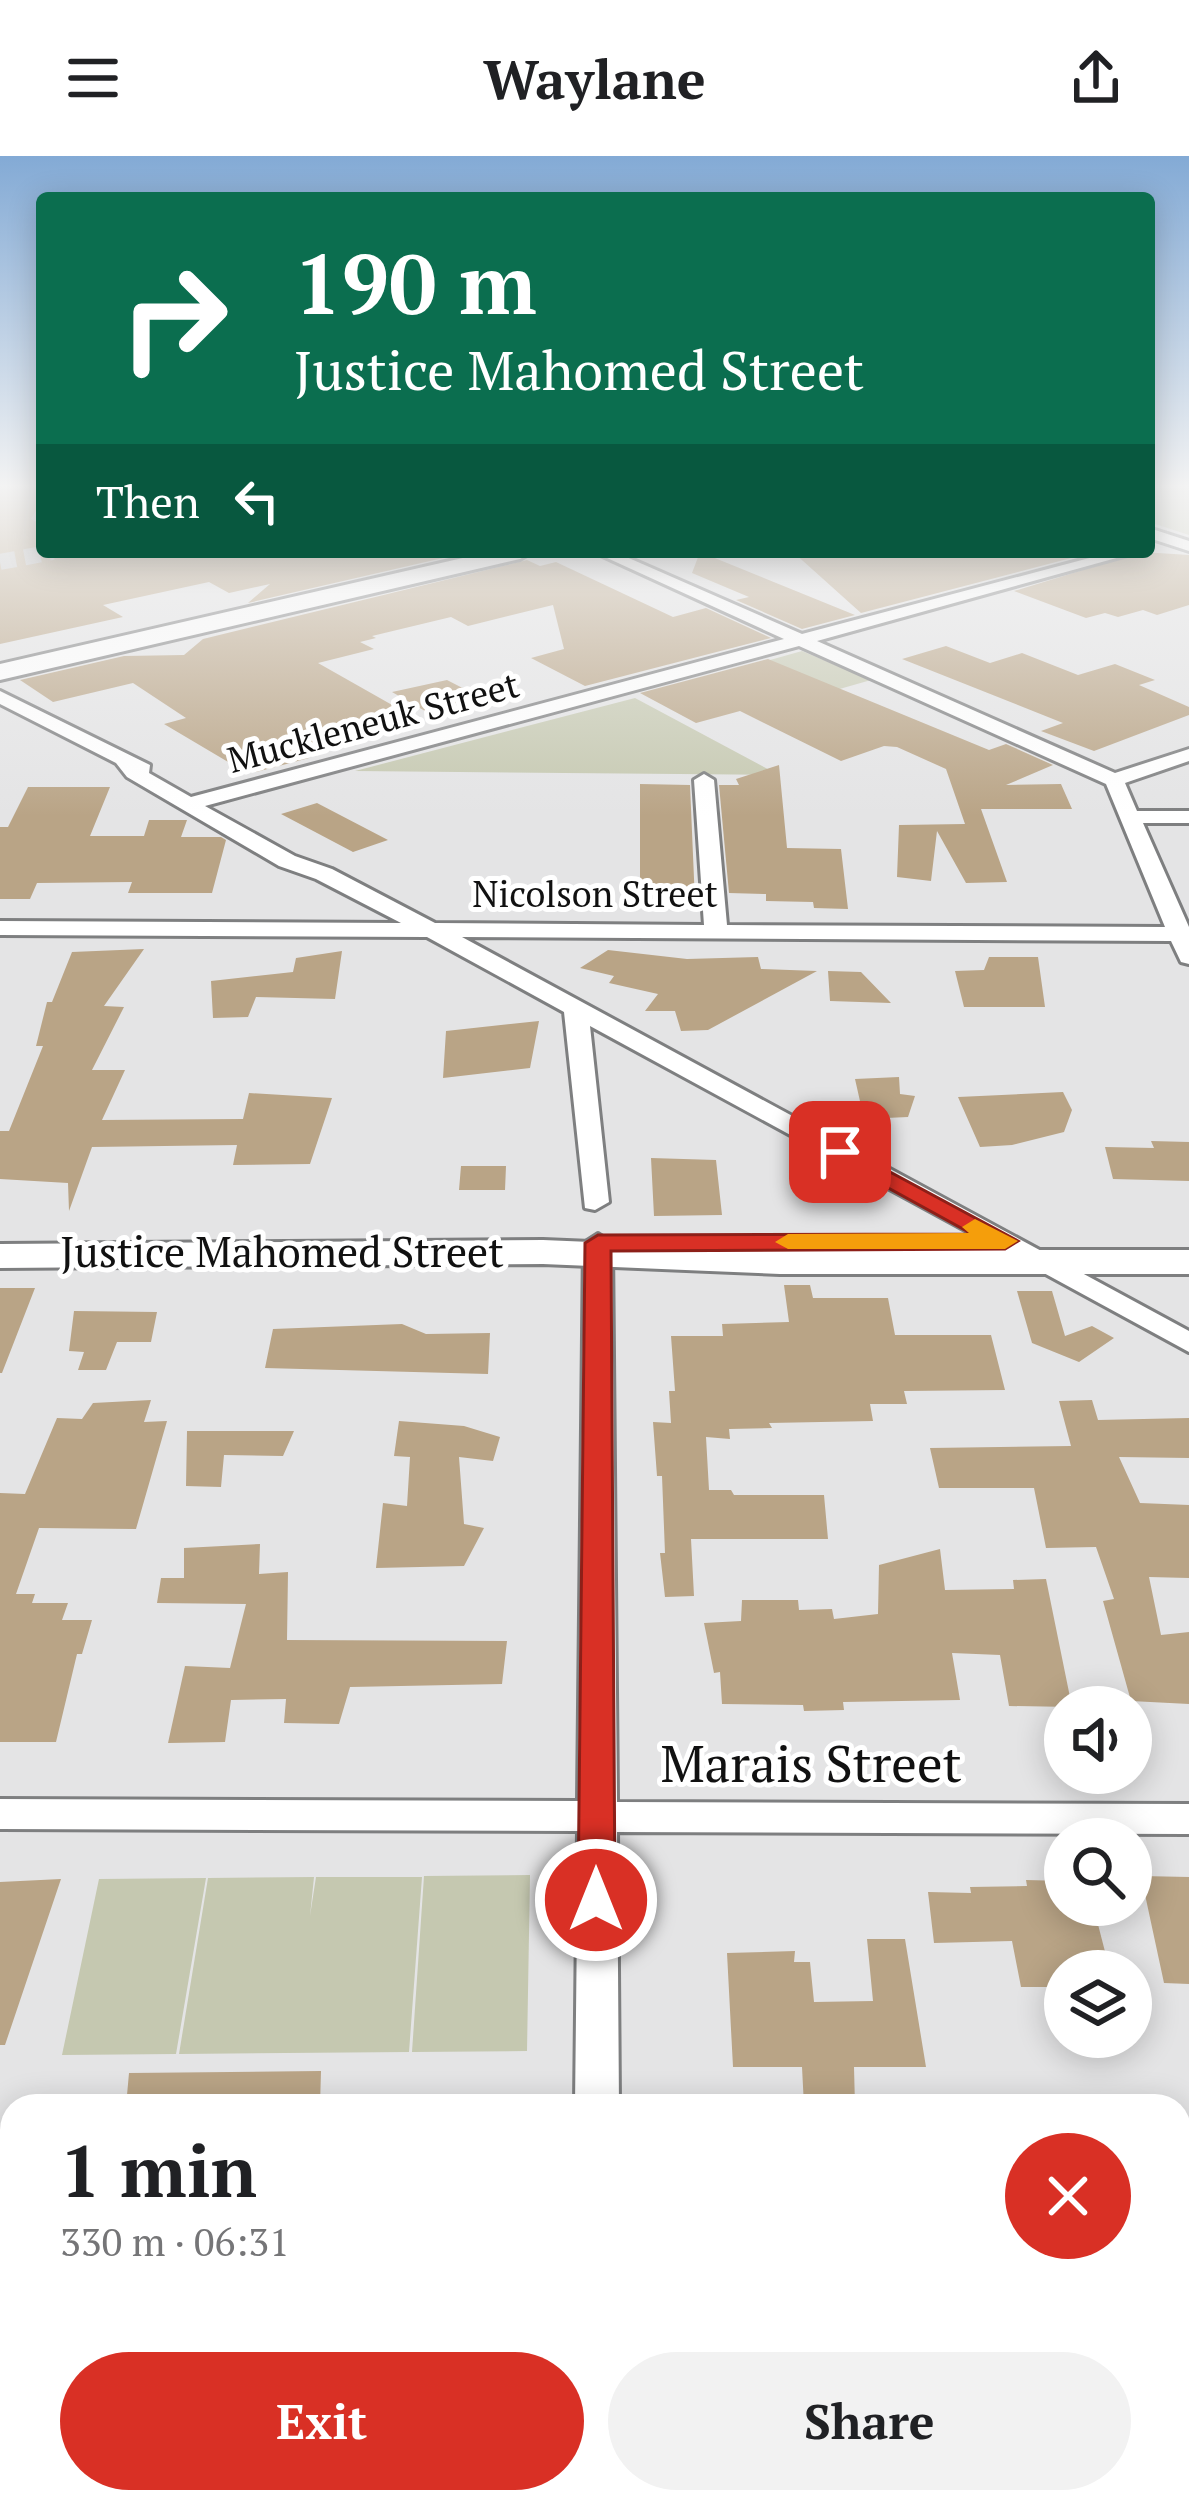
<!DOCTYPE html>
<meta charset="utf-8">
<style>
body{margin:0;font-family:"PT Serif",serif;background:#f2f2f2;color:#202124;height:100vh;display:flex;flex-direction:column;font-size:45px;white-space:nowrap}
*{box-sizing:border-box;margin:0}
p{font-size:39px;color:#757577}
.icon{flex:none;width:66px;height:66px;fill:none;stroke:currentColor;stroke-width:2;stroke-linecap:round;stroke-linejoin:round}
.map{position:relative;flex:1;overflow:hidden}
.drawer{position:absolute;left:0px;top:1938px;width:1191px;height:420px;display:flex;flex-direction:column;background:#fff;border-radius:36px 36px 0 0;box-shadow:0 6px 30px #0003}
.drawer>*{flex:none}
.hud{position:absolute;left:36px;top:36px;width:1119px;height:366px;border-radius:12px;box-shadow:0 6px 30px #0003;background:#0b6e4f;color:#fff;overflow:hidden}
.controls{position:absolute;left:1044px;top:1530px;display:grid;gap:24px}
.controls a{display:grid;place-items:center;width:108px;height:108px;border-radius:50%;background:#fff;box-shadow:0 6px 30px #0003;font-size:60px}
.pin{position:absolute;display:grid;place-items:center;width:102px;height:102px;color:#fff;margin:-51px;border-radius:24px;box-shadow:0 6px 18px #0006}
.me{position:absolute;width:132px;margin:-66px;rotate:0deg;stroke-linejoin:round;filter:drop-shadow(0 0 9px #0008)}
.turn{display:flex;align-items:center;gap:42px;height:252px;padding:0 60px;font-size:54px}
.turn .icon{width:156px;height:156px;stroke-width:2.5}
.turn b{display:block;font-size:84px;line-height:102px}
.then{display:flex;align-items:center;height:114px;padding:0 60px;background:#0003;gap:24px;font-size:45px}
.round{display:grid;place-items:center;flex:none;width:126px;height:126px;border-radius:63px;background:#f2f2f2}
.summary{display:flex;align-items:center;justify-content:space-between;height:204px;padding:0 60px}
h1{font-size:72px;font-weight:600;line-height:90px}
.action{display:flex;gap:24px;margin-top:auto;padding:24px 60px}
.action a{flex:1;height:138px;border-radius:72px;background:#d93025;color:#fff;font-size:48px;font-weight:600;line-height:138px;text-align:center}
.action a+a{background:#f2f2f2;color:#202124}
header{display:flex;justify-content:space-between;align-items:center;height:156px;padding:0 60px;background:#fff;font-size:54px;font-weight:600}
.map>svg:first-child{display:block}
.green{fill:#c5c8b0}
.building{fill:#b9a486}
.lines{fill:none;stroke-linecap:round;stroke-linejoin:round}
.street-tunnel{stroke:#c4c4c5;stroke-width:16;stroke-dasharray:16 9;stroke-linecap:butt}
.street-casing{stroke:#7e7f80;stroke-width:6}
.secondary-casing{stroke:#7e7f80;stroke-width:6}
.primary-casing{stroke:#7e7f80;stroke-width:6}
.street{fill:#fff;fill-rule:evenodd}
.secondary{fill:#fff;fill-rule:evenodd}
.primary{fill:#fff;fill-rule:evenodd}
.route{fill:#d93025;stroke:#8d1f18;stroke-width:3}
.slow{fill:#f59e0b}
.labels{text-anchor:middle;stroke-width:10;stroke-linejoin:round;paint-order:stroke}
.far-street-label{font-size:36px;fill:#111;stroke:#fff}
.street-label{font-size:42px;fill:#111;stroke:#fff}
.near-street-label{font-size:51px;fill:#111;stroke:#fff}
</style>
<header><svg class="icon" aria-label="menu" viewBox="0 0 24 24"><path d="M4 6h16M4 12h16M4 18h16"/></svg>Waylane<svg class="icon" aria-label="share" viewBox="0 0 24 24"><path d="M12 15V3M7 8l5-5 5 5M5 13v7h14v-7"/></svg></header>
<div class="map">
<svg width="1189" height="2358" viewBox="0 0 1189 2358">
<rect width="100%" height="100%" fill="#e4e4e5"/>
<path class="green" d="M1149,330h40v49l-40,-13z
M802,495l69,29 -84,24 -66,-30z
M635,542l144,77 -424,-4z
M530,1719l-3,176 -115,1 12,-176z
M314,1721l-4,39 6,-39h106l-13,175 -230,2 29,-176z
M206,1722l-30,176 -114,1 37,-176z
M29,2346h473l-1,12h-475z"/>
<path class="building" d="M0,330h42v66h427l-221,51 22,-19 -41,9 -20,-11 -106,23 20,12 -123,27z
M700,396l155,63 -53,14 -66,-29 13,-3 -57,-24z
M793,396h301l-233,61z
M1142,396l47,3v50l-32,10 -14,-5 -25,7 -13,-4 -19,5 -72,-27z
M527,404l13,6 16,-4 117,55 33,-9 65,30 -186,48 -54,-28 33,-9 -11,-44 -85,21 -17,-9 -79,19 4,2 -16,4 14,7 -56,14 83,47 -57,15 18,10 -63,17 10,6 -53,14 -7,-12 -4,12 -81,-48 22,-6 -53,-35 -80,19 -33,-22 104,-24 60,-1 19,-16z
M946,490l44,17 32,-10 56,22 37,-11 40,16 -16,5 50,22v8l-95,36 -53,-20 22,-8 -161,-64z
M768,503l221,91 17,-6 47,21 -47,20 55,-1 11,25h-91l26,73 -41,1 -29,-52 -6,50 -34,-4 2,-52 66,-1 -19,-55 -49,-22 -13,-1 -43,15 -101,-50 -44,12 -56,-30z
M447,524l33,17 -55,14 -33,-19z
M779,609l8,83 54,1 7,60 -34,-1 -1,-6 -47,-1v-7l-37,-1 -10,-108h20l-3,-6z
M640,628l50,1 5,117 -27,-1v-7h-28z
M28,631h82l-20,49h54l5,-16h38l-6,17h40l5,3 -14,53h-84l4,-11 -95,1 -7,16h-30v-72h8z
M317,647l71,37 -35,12 -72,-38z
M144,793l-40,57 20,1 -32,63h33l-23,50 141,-1 6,-26 83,5 -22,66 -77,1 4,-20 -145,2 -23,64 -1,-28 -68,-4v-48h9l34,-85h-7l11,-44h5l20,-50z
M608,794l79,9 71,-2 3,12 56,2 -109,59 -27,1 -6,-20h-30l13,-17 -49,-11 5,-7 -34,-8z
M342,795l-7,48 -79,-2 -8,20 -35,1 -2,-37 82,-9 3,-14z
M989,801h49l7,50h-81l-9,-36 29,-1z
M828,815l33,1 30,31 -61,-2z
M539,865l-9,47 -87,10 3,-47z
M899,921l1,17 15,2 -7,21 -44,2 -9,-40z
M1063,936l9,18 -8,22 -52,13 -32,2 -22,-50z
M1151,985l38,1v39l-76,-2 -8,-32 49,1z
M651,1002l65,2 6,55 -68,1z
M461,1010h45l-1,24h-46z
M784,1129h26l3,13h75l7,37h96l14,55 -101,1 3,13h-37l3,17 -104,2 3,5 -43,1 1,10 -24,-2 3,53h22l3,5h90l4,44h-137l3,57 -29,1 -5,-44h5l-3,-77h-5l-4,-54 18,1 -2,-32h6l-4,-55h52l-1,-12 67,-2z
M0,1132h35l-33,85h-2z
M1017,1135h35l13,45 27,-10 22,12 -35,24 -47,-19z
M74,1155l83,1 -6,30h-34l-11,28h-28l6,-18 -15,-1z
M402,1168l24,10 64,-1 -2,41 -223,-6 8,-39z
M151,1244l-7,22 23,-1 -31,108 -97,-1 -23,66h19l-3,9h36l-6,17h30l-10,34h-5l-21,88h-56v-249l25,1 32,-76 25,1 11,-16z
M1092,1244l6,20 91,-2v40l-70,-1 21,46 49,2v73l-40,-1 12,58 28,-3v72l-58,-3 -28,-100 11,-2 -18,-52 -50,1 -12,-60h-95l-9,-40 141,-2 -12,-45z
M399,1265l65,5 36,11 -7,24 -34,-4 5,67 20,4 -20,38 -88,2 7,-65 24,3 3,-49 -16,-1z
M187,1275h107l-11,25 -59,-1 -3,32 -35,-1z
M260,1388l-1,30 29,-2 -1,68 220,1 -5,43 -152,3 -11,37 -55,-1 2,-24 -55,1 -6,42 -57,1 17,-77 45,2 16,-64 -89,-1 4,-25h23v-30z
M940,1393l5,41 69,-1 -1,-9 33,-1 26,128 -63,-1 -9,-51 -48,-2 8,47 -117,2 1,8 -40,1 -1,-6 -81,-1 -2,-32 -6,1 -10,-50 37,-2 1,-21h56l1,10 33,-1 2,10 44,-5 1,-49z
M1141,1720l48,1v107l-25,-1z
M61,1723l-56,166h-5v-163z
M1026,1724l39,1v24h28l17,66h-45v16h-44l-9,-46 -78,2 -6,-51 43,1 -1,-6 57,-1z
M867,1783h38l21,128h-72l1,39h-51l-2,-39h-69l-6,-114 68,-2 -1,11h16l4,40 59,-1z
M321,1915l-1,35h-194l3,-33z"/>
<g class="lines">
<path class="street-tunnel" d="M35,356l7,4
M0,406l53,-10"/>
<g class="street-casing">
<path id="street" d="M1149,372l40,13v10l-40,-13z
M594,396h21l187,82 310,-82h26l-321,89 298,132 74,-24v12l-64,22 12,28h52v12h-46l46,104v37l-8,-2 -10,-21 -709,-4 727,394v21l-599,-326 19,176 -14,8 -10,-2 -21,-196 -137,-75 -427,-2v-14l401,2 -85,-44 -37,-13 -152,-89 -11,-14 -116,-59v-13l150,74 -1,8 42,24 593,-158zM799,490l307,138 59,143 -438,-2 -13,-145 -10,-6 -10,6 10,145 -269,-2 -103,-54 -37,-13 -90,-50z
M598,1078l14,9 5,559 572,2v30l-572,-2 2,274h-44l3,-275 -578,-2v-30l578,2 6,-558z
M573,2346h52v12h-52z"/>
</g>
<g class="secondary-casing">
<path id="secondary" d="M543,1084l237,10h409v24h-409l-237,-10 -543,4v-24z"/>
</g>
<g class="primary-casing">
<path id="primary" d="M489,396h43l-12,7 -520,121v-16z"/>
</g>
<use href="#street" class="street"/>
<use href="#secondary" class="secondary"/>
<use href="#primary" class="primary"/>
</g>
<linearGradient id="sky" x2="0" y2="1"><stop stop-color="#83aad5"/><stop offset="0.5" stop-color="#f3f3f3"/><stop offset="1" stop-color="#f3f3f3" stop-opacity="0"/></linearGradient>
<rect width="1189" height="660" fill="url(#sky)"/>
<path class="route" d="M840,989l178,96 -13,8 -394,2 4,649 -6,10 -13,4 -13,-4 -5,-10 7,-657 13,-8 374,-1 -140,-77 -4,-5z"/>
<path class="slow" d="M975,1063l43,22 -13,8h-217l-13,-7 13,-8 181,-1 -7,-6z"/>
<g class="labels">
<g class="far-street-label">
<text transform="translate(373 566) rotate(-15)" y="13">Muckleneuk Street</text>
<text x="595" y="751">Nicolson Street</text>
</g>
<g class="street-label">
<text x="282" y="1111">Justice Mahomed Street</text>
</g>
<g class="near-street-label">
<text x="811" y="1626">Marais Street</text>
</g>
</g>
</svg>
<div class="controls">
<a><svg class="icon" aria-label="sound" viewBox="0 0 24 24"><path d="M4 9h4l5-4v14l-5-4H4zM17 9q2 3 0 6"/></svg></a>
<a><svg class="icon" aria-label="search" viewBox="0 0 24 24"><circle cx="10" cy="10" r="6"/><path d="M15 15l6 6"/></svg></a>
<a><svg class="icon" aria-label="layers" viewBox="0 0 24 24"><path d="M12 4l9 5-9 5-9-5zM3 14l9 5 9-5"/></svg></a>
</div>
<div class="pin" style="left:840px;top:996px;background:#d93025"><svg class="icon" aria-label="arrive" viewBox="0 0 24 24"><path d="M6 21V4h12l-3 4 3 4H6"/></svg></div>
<svg class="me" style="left:596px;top:1744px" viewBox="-20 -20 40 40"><circle r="17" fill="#d93025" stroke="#fff" stroke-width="3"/><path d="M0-11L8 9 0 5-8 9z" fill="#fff"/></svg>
<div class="hud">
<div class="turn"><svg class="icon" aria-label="right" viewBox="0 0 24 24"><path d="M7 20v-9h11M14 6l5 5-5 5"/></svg><div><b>190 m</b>Justice Mahomed Street</div></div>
<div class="then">Then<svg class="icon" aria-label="left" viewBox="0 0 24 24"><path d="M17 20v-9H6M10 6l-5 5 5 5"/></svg></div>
</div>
<section class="drawer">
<div class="summary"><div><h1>1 min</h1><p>330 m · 06:31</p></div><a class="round" style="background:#d93025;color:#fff"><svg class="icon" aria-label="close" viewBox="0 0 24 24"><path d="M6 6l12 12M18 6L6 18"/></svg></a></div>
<div class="action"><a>Exit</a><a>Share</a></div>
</section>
</div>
